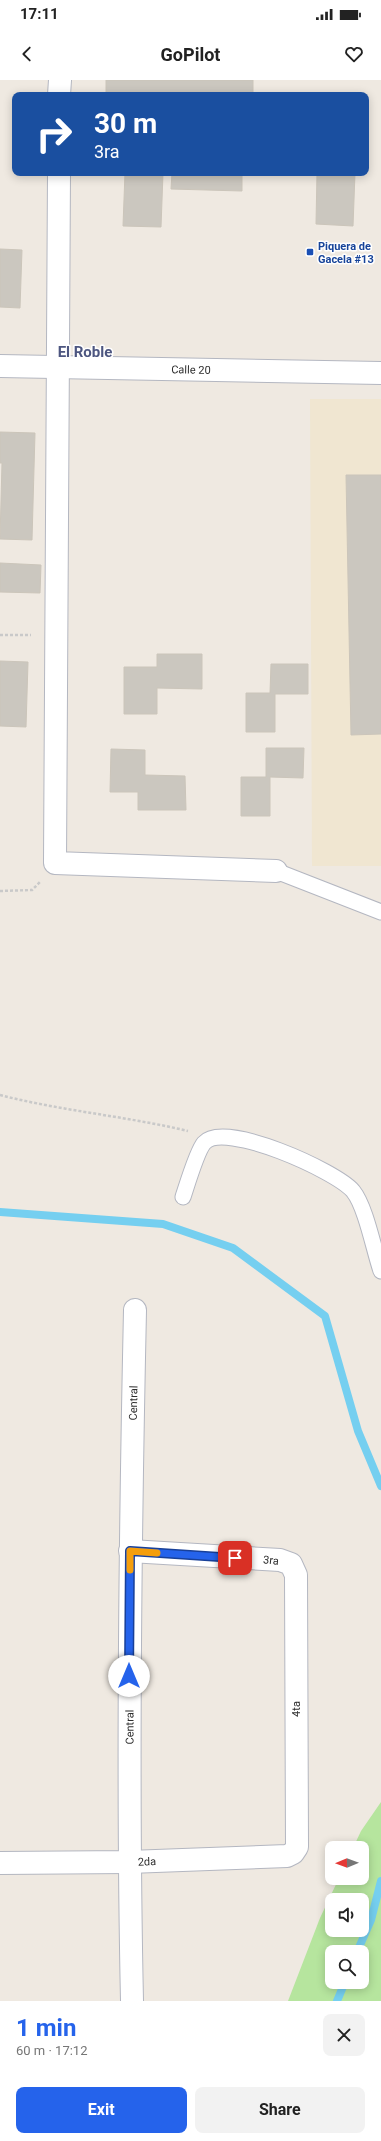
<!DOCTYPE html>
<meta charset="utf-8">
<style>
body{margin:0;font-family:Roboto,sans-serif;background:#f2f2f2;color:#222;height:100vh;display:flex;flex-direction:column;font-size:15px;white-space:nowrap}
*{box-sizing:border-box;margin:0}
p{font-size:13px;color:#767676}
.icon{flex:none;width:22px;height:22px;fill:none;stroke:currentColor;stroke-width:2;stroke-linecap:round;stroke-linejoin:round}
.map{position:relative;height:1921px;overflow:hidden}
.panel{display:flex;flex-direction:column;background:#fff;flex:1}
.panel>*{flex:none}
.banner{position:absolute;left:12px;top:12px;width:357px;height:84px;border-radius:8px;box-shadow:0 2px 10px #0003;background:#1a4fa0;color:#fff;overflow:hidden}
.needle{width:26px;rotate:269deg}
.fabs{position:absolute;left:325px;top:1761px;display:grid;gap:8px}
.fabs a{display:grid;place-items:center;width:44px;height:44px;border-radius:8px;background:#fff;box-shadow:0 2px 10px #0003;font-size:20px}
.pin{position:absolute;display:grid;place-items:center;width:34px;height:34px;color:#fff;margin:-17px;border-radius:8px;box-shadow:0 2px 6px #0006}
.me{position:absolute;width:44px;margin:-22px;rotate:0deg;stroke-linejoin:round;filter:drop-shadow(0 0 3px #0008)}
.turn{display:flex;align-items:center;gap:14px;height:84px;padding:0 16px;font-size:18px}
.turn .icon{width:52px;height:52px;stroke-width:2.5}
.turn b{display:block;font-size:28px;line-height:34px}
.round{display:grid;place-items:center;flex:none;width:42px;height:42px;border-radius:8px;background:#f2f2f2}
.summary{display:flex;align-items:center;justify-content:space-between;height:68px;padding:0 16px}
h1{font-size:24px;font-weight:700;line-height:30px;color:#2563eb}
.button{display:flex;gap:8px;margin-top:auto;padding:8px 16px}
.button a{flex:1;height:46px;border-radius:8px;background:#2563eb;color:#fff;font-size:16px;font-weight:700;line-height:46px;text-align:center}
.button a+a{background:#f2f2f2;color:#222}
.status{display:flex;justify-content:space-between;align-items:center;height:28px;padding:0 20px;background:#fff;direction:ltr}
.status svg{height:11px;fill:currentColor}
header{display:flex;justify-content:space-between;align-items:center;height:52px;padding:0 16px;background:#fff;font-size:18px;font-weight:700}
.map>svg:first-child{display:block}
.education{fill:#f0e6d1}
.green{fill:#b6e59e;fill-rule:evenodd}
.lines{fill:none;stroke-linecap:round;stroke-linejoin:round}
.stream{stroke:#75cff0;stroke-width:8}
.building{fill:#cbc7bf;stroke:#cbc5ba}
.lane-casing{stroke:#b4b7c1;stroke-width:17}
.street-casing{stroke:#b4b7c1;stroke-width:24}
.secondary-casing{stroke:#b4b7c1;stroke-width:24}
.path{stroke:#c9c9c9;stroke-width:2.5;stroke-dasharray:3 2;stroke-linecap:butt}
.lane{stroke:#fff;stroke-width:15}
.street{stroke:#fff;stroke-width:22}
.secondary{stroke:#fff;stroke-width:22}
.route-casing{stroke:#184099;stroke-width:10}
.route{stroke:#2563eb;stroke-width:7}
.slow{stroke:#f59e0b;stroke-width:7}
.transit-dot{fill:#1a4fb4;stroke:#fff;stroke-width:1.5}
.labels{text-anchor:middle;stroke-width:3;stroke-linejoin:round;paint-order:stroke}
.transit-label{font-size:11px;font-weight:bold;fill:#164399;stroke:#fff;text-anchor:start}
.street-label{font-size:11px;fill:#2e2e2e;stroke:#fff}
.district-label{font-size:15px;font-weight:bold;fill:#4d5680;stroke:#fff}
</style>
<div class="status"><b>17:11</b><svg viewBox="0 0 49 12"><path d="M0 12V9h3v3zM5 12V6h3v6zM10 12V3h3v9zM15 12V0h3v12zM26 1h20v11H26zM47 4h2v5h-2z"/></svg></div>
<header><svg class="icon" aria-label="back" viewBox="0 0 24 24"><path d="M15 5l-7 7 7 7"/></svg>GoPilot<svg class="icon" aria-label="heart" viewBox="0 0 24 24"><path d="M12 20l-8-8c-3-5 5-10 8-4 3-6 11-1 8 4z"/></svg></header>
<div class="map">
<svg width="381" height="1921" viewBox="0 0 381 1921">
<rect width="100%" height="100%" fill="#efe9e1"/>
<path class="education" d="M310,319h71v467h-69z"/>
<path class="green" d="M381,1722v199h-93l32,-83 19,-40h23v-30h-9l8,-17zM332,1820h30v30h-30zM332,1872h30v30h-30z"/>
<g class="lines">
<path class="stream" d="M0,1132l163,12 70,24 92,68 33,115 23,55
M357,1872l14,-32 10,-39
M337,1921l8,-19"/>
</g>
<path class="building" d="M106,0h147v15h-144l-3,-3z
M125,93h38l-2,54 -38,-1z
M172,93h70v18l-71,-2z
M317,93h38l-2,53 -37,-2z
M0,169l22,1 -2,58 -20,-1z
M0,352l35,1 -3,107 -32,-1 2,-76h-2z
M346,395h35v259l-30,1z
M0,483l41,2 -1,28 -40,-1z
M157,574h45v35l-45,-1v26h-33v-47h33z
M0,581l28,1 -2,65 -26,-1z
M271,584h37v30h-33v38h-29v-39h24z
M266,668h38l-1,30 -33,-1v39h-29v-39h25z
M111,669l34,1v25l40,1 1,34h-48v-18h-28z"/>
<g class="lines">
<g class="lane-casing">
<path id="lane" d="M276,791l105,41
M183,1117c4,-12 14,-46 21,-54 20,-23 132,28 149,48 13,16 21,60 28,80"/>
</g>
<g class="street-casing">
<g id="street">
<path d="M59,15l1,-15"/>
<path d="M59,93l-4,690 221,8"/>
<path id="s1" d="M0,1783l129,-1 158,-6 6,-3 4,-6 -1,-272 -5,-11 -11,-4 -150,-9"/>
<path id="s2" d="M132,1921c-5,-230 -2,-461 3,-691"/>
</g>
</g>
<g class="secondary-casing">
<g id="secondary">
<path id="s3" d="M0,286l381,7"/>
</g>
</g>
<path class="path" d="M0,555h31
M0,811l32,-1 8,-8
M0,1015c62,16 125,21 188,36"/>
<use href="#lane" class="lane"/>
<use href="#street" class="street"/>
<use href="#secondary" class="secondary"/>
</g>
<g class="lines">
<g class="route-casing">
<path id="route" d="M129,1596l1,-125 105,7"/>
</g>
<use href="#route" class="route"/>
<path class="slow" d="M130,1490v-19l27,2"/>
</g>
<rect class="transit-dot" x="306" y="168" width="8" height="8" rx="2"/>
<g class="labels">
<g class="transit-label">
<text x="318" y="170">Piquera de<tspan x="318" dy="13">Gacela #13</tspan></text>
</g>
<g class="street-label">
<text dy="4" stroke="none"><textPath href="#s3" startOffset="191">Calle 20</textPath></text>
<text dy="4" stroke="none"><textPath href="#s2" startOffset="598">Central</textPath></text>
<text transform="translate(271 1480) rotate(6)" y="4">3ra</text>
<text transform="translate(296 1629) rotate(-90)" y="4">4ta</text>
<text dy="4" stroke="none"><textPath href="#s2" startOffset="274">Central</textPath></text>
<text dy="4" stroke="none"><textPath href="#s1" startOffset="147">2da</textPath></text>
</g>
<g class="district-label">
<text x="85" y="277">El Roble</text>
</g>
</g>
</svg>
<div class="fabs">
<a><svg class="needle" viewBox="-14 -14 28 28"><path d="M0-13l5 13h-10z" fill="#e53935"/><path d="M0 13l5-13h-10z" fill="#767676"/></svg></a>
<a><svg class="icon" aria-label="sound" viewBox="0 0 24 24"><path d="M4 9h4l5-4v14l-5-4H4zM17 9q2 3 0 6"/></svg></a>
<a><svg class="icon" aria-label="search" viewBox="0 0 24 24"><circle cx="10" cy="10" r="6"/><path d="M15 15l6 6"/></svg></a>
</div>
<div class="pin" style="left:235px;top:1478px;background:#d93025"><svg class="icon" aria-label="arrive" viewBox="0 0 24 24"><path d="M6 21V4h12l-3 4 3 4H6"/></svg></div>
<svg class="me" style="left:129px;top:1596px" viewBox="-20 -20 40 40"><circle r="19" fill="#fff"/><path d="M0-13L10 11 0 6-10 11z" fill="#2563eb"/></svg>
<div class="banner">
<div class="turn"><svg class="icon" aria-label="right" viewBox="0 0 24 24"><path d="M7 20v-9h11M14 6l5 5-5 5"/></svg><div><b>30 m</b>3ra</div></div>
</div>
</div>
<section class="panel">
<div class="summary"><div><h1>1 min</h1><p>60 m · 17:12</p></div><a class="round"><svg class="icon" aria-label="close" viewBox="0 0 24 24"><path d="M6 6l12 12M18 6L6 18"/></svg></a></div>
<div class="button"><a>Exit</a><a>Share</a></div>
</section>
